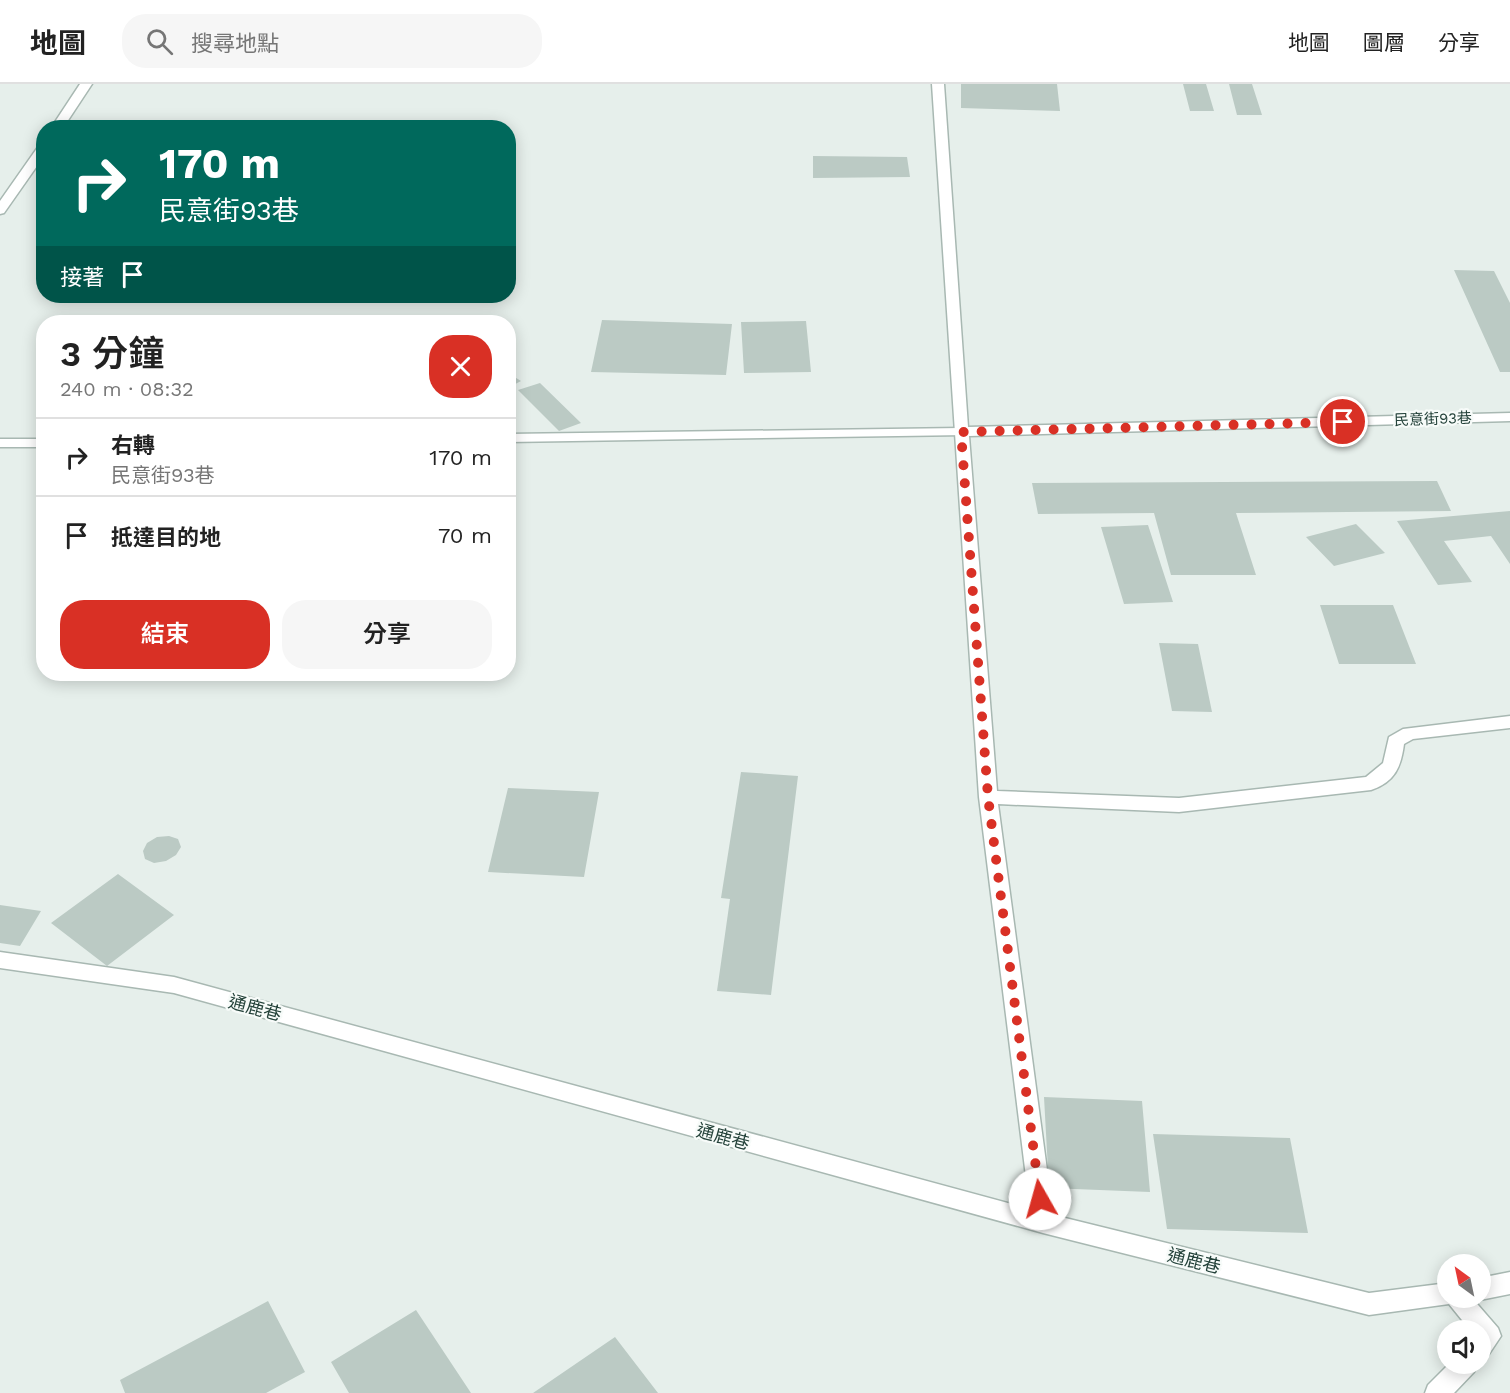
<!DOCTYPE html>
<html lang="zh-TW">
<meta charset="utf-8">
<style>
body{margin:0;font-family:"Work Sans","Noto Sans TC",sans-serif;background:#f6f6f6;color:#222;height:100vh;display:flex;flex-direction:column;font-size:22px;white-space:nowrap}
*{box-sizing:border-box;margin:0}
p{font-size:20px;color:#767676}
.icon{flex:none;width:33px;height:33px;fill:none;stroke:currentColor;stroke-width:2;stroke-linecap:round;stroke-linejoin:round}
.map{position:relative;flex:1;overflow:hidden}
.side{position:absolute;left:36px;top:231px;width:480px;height:366px;display:flex;flex-direction:column;background:#fff;border-radius:24px;box-shadow:0 3px 15px #0003}
.side>*{flex:none}
.guide{position:absolute;left:36px;top:36px;width:480px;height:183px;border-radius:24px;box-shadow:0 3px 15px #0003;background:#00695c;color:#fff;overflow:hidden}
.needle{width:39px;rotate:327deg}
.controls{position:absolute;left:1437px;top:1170px;display:grid;gap:12px}
.controls a{display:grid;place-items:center;width:54px;height:54px;border-radius:50%;background:#fff;box-shadow:0 3px 15px #0003;font-size:30px}
.pin{position:absolute;display:grid;place-items:center;width:51px;height:51px;color:#fff;margin:-26px;border:3px solid #fff;border-radius:50%;box-shadow:0 2px 6px #0007}
.me{position:absolute;width:66px;margin:-33px;rotate:353deg;stroke-linejoin:round;filter:drop-shadow(0 0 4px #0008)}
.turn{display:flex;align-items:center;gap:21px;height:126px;padding:0 24px;font-size:27px}
.turn .icon{width:78px;height:78px;stroke-width:2.5}
.turn b{display:block;font-size:42px;line-height:51px}
.then{display:flex;align-items:center;height:57px;padding:0 24px;background:#0003;gap:12px;font-size:22px}
.round{display:grid;place-items:center;flex:none;width:63px;height:63px;border-radius:24px;background:#f6f6f6}
.headline{display:flex;align-items:center;justify-content:space-between;height:102px;padding:0 24px}
h1{font-size:36px;font-weight:600;line-height:45px}
.cta{display:flex;gap:12px;margin-top:auto;padding:12px 24px}
.cta a{flex:1;height:69px;border-radius:24px;background:#d93025;color:#fff;font-size:24px;font-weight:600;line-height:69px;text-align:center}
.cta a+a{background:#f6f6f6;color:#222}
ul{padding:0;list-style:none}
li{display:flex;align-items:center;gap:18px;height:78px;padding:0 24px;border-top:2px solid #e0e0e0}
li div{flex:1}
li b{display:block;font-size:22px}
li em{font-style:normal}
header{display:flex;align-items:center;gap:36px;box-sizing:border-box;height:84px;padding:0 30px;background:#fff;border-bottom:2px solid #e0e0e0}
header strong{font-size:28px}
nav{display:flex;gap:33px;margin-inline-start:auto;font-size:21px}
.search{width:420px;height:54px;background:#f6f6f6;display:flex;align-items:center;gap:15px;box-sizing:border-box;padding:0 21px;border-radius:24px;color:#767676;font-size:22px}
.map>svg:first-child{display:block}
.building{fill:#bbcac4}
.lines{fill:none;stroke-linecap:round;stroke-linejoin:round}
.lane-casing{stroke:#a8b8b2;stroke-width:3}
.street-casing{stroke:#a8b8b2;stroke-width:3}
.lane{fill:#fff;fill-rule:evenodd}
.street{fill:#fff;fill-rule:evenodd}
.route{stroke:#d93025;stroke-width:10;stroke-dasharray:0 18}
.labels{text-anchor:middle;stroke-width:4.5;stroke-linejoin:round;paint-order:stroke}
.street-label{font-size:15px;fill:#24423a;stroke:#f7fbf9}
.near-street-label{font-size:18px;fill:#24423a;stroke:#f7fbf9}
</style>
<header>
<strong>地圖</strong>
<div class="search"><svg class="icon" aria-label="search" viewBox="0 0 24 24"><circle cx="10" cy="10" r="6"/><path d="M15 15l6 6"/></svg>搜尋地點</div>
<nav><a>地圖</a><a>圖層</a><a>分享</a></nav>
</header>
<div class="map">
<svg width="1510" height="1309" viewBox="0 0 1510 1309">
<rect width="100%" height="100%" fill="#e6efeb"/>
<path class="building" d="M961,0h96l3,27 -99,-3z
M1183,0h23l8,27h-24z
M1229,0h23l10,31h-25z
M813,72l94,1 3,20 -97,1z
M1454,186l40,1 16,32v69h-10z
M602,236l130,4 -6,51 -135,-3z
M806,237l5,51 -67,1 -3,-51z
M508,289l13,8 -13,7z
M540,299l41,40 -22,8 -41,-41z
M1437,397l14,30 -215,2 20,62h-85l-17,-62 -116,1 -6,-31z
M1510,427v53l-19,-28 -47,5 28,41 -34,3 -41,-64z
M1356,440l29,29 -51,13 -28,-29z
M1148,441l25,77 -49,2 -23,-77z
M1320,521h73l23,59h-77z
M1159,559l39,1 14,68 -40,-1z
M741,688l57,4 -27,219 -54,-4 13,-92 -9,-1z
M508,704l91,4 -15,85 -96,-5z
M169,752l9,3 3,8 -5,8 -10,6 -12,2 -9,-4 -2,-8 4,-8 10,-6z
M118,790l56,41 -67,51 -56,-43z
M0,821l41,6 -21,35 -20,-3z
M1044,1013l98,4 8,91 -101,-4z
M1153,1050l137,4 18,95 -141,-4z
M268,1217l37,71 -39,21h-141l-5,-13z
M416,1226l55,83h-122l-18,-31z
M615,1253l43,56h-125z"/>
<g class="lines">
<g class="lane-casing">
<path id="lane" d="M80,0h12l-29,44h-12z
M40,60h4v12l-40,57 -4,1v-13z
M961,344l7,4 -2,3 -458,7v-8z
M0,355h44v8h-44z"/>
</g>
<g class="street-casing">
<path id="street" d="M932,0h12l24,343 542,-14v8l-541,15 28,355 182,7 187,-21 17,-14 6,-26 14,-8 107,-13v12l-97,11 -9,5c-3,23 -9,38 -33,46l-192,22 -181,-8 55,411 316,78 79,-10v15h24l26,30 3,8 -12,18 -9,3v-27h-10l-21,-26 -80,11 -326,-82 -869,-240 -174,-25v-16l174,25 856,232 -51,-412z
M1510,1188v22l-30,6 -6,-2h6v-20z
M1449,1280h28l-3,8 -20,21h-29l3,-8z"/>
</g>
<use href="#lane" class="lane"/>
<use href="#street" class="street"/>
</g>
<g class="lines">
<path class="route" d="M1040,1115l-52,-402 -27,-365 382,-10"/>
</g>
<g class="labels">
<g class="street-label">
<text transform="translate(1433 335) rotate(-2)" y="5">民意街93巷</text>
</g>
<g class="near-street-label">
<text transform="translate(255 924) rotate(15)" y="6">通鹿巷</text>
<text transform="translate(723 1053) rotate(15)" y="6">通鹿巷</text>
<text transform="translate(1194 1177) rotate(14)" y="6">通鹿巷</text>
</g>
</g>
</svg>
<div class="controls">
<a><svg class="needle" viewBox="-14 -14 28 28"><path d="M0-13l5 13h-10z" fill="#e53935"/><path d="M0 13l5-13h-10z" fill="#767676"/></svg></a>
<a><svg class="icon" aria-label="sound" viewBox="0 0 24 24"><path d="M4 9h4l5-4v14l-5-4H4zM17 9q2 3 0 6"/></svg></a>
</div>
<div class="pin" style="left:1343px;top:338px;background:#d93025"><svg class="icon" aria-label="arrive" viewBox="0 0 24 24"><path d="M6 21V4h12l-3 4 3 4H6"/></svg></div>
<svg class="me" style="left:1040px;top:1115px" viewBox="-20 -20 40 40"><circle r="19" fill="#fff"/><path d="M0-13L10 11 0 6-10 11z" fill="#d93025"/></svg>
<div class="guide">
<div class="turn"><svg class="icon" aria-label="right" viewBox="0 0 24 24"><path d="M7 20v-9h11M14 6l5 5-5 5"/></svg><div><b>170 m</b>民意街93巷</div></div>
<div class="then">接著<svg class="icon" aria-label="arrive" viewBox="0 0 24 24"><path d="M6 21V4h12l-3 4 3 4H6"/></svg></div>
</div>
<section class="side">
<div class="headline"><div><h1>3 分鐘</h1><p>240 m · 08:32</p></div><a class="round" style="background:#d93025;color:#fff"><svg class="icon" aria-label="close" viewBox="0 0 24 24"><path d="M6 6l12 12M18 6L6 18"/></svg></a></div>
<ul>
<li><svg class="icon" aria-label="right" viewBox="0 0 24 24"><path d="M7 20v-9h11M14 6l5 5-5 5"/></svg><div><b>右轉</b><p>民意街93巷</p></div><em>170 m</em></li>
<li><svg class="icon" aria-label="arrive" viewBox="0 0 24 24"><path d="M6 21V4h12l-3 4 3 4H6"/></svg><div><b>抵達目的地</b></div><em>70 m</em></li>
</ul>
<div class="cta"><a>結束</a><a>分享</a></div>
</section>
</div>
